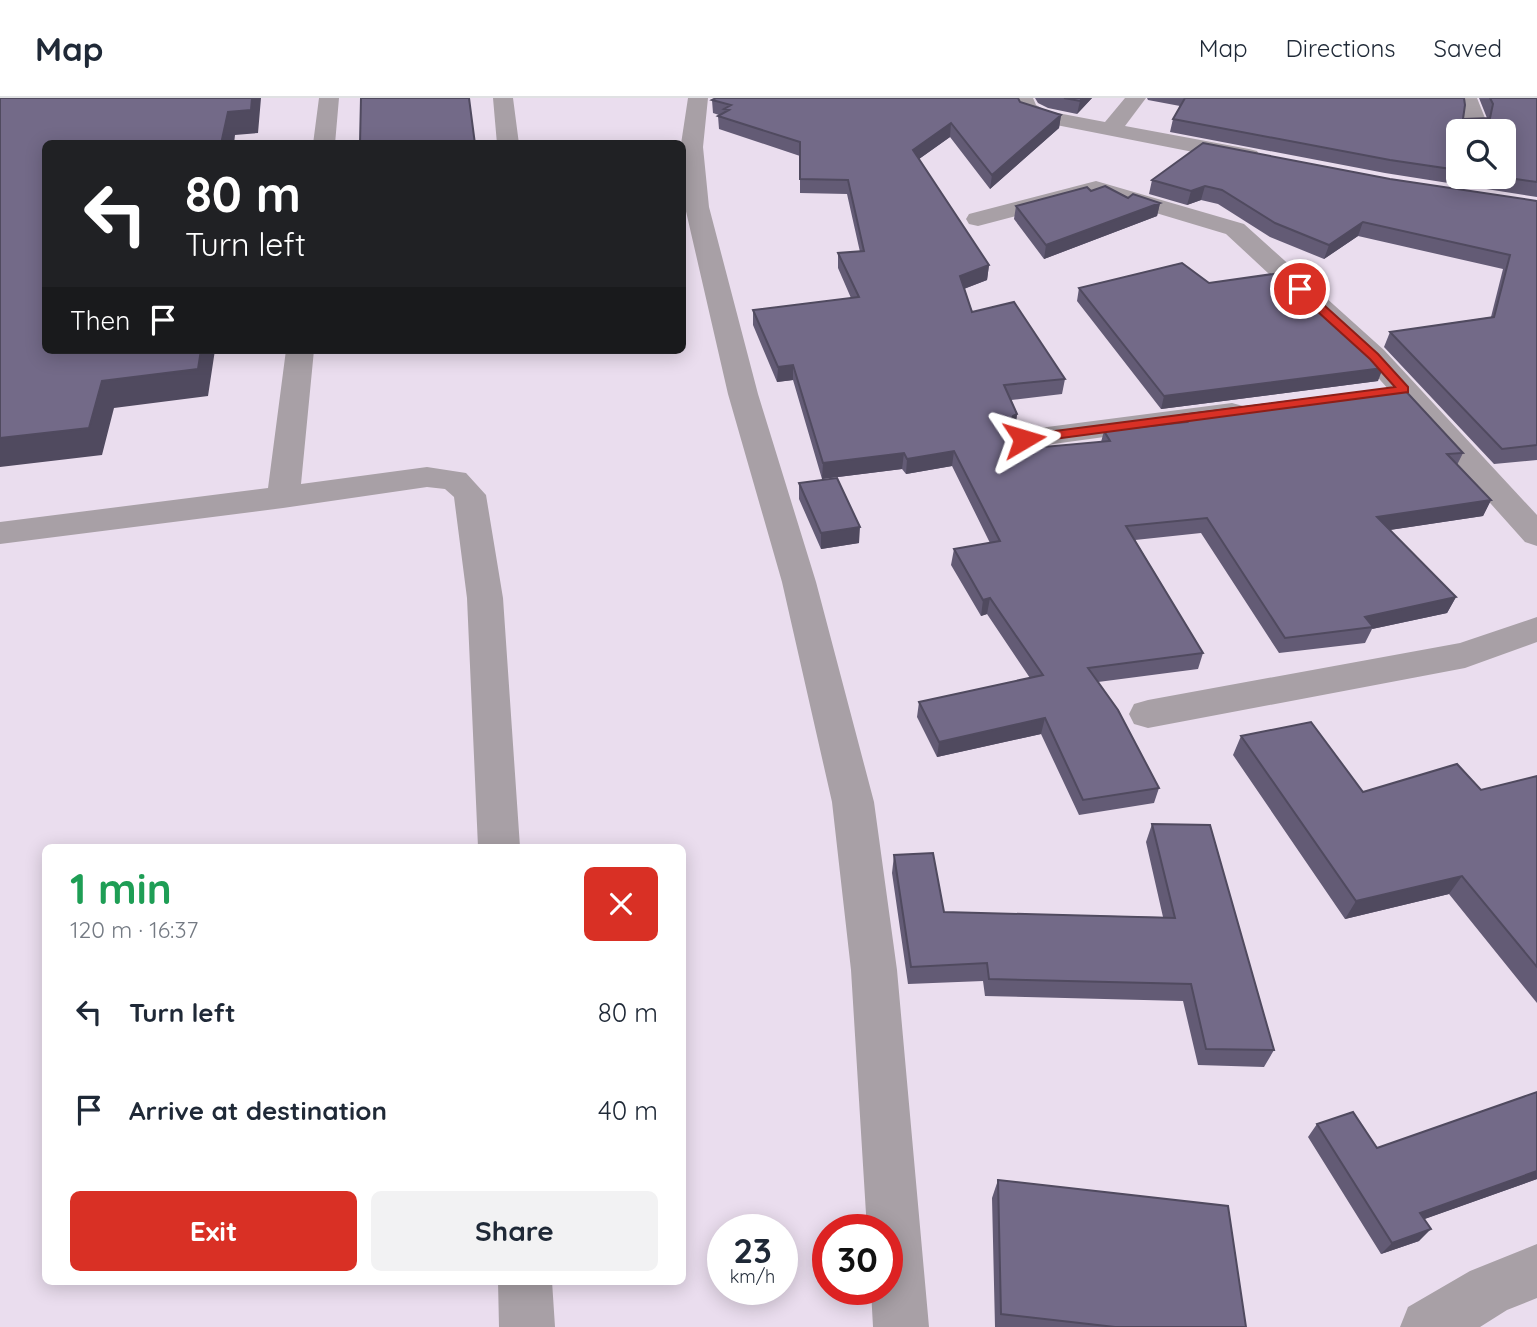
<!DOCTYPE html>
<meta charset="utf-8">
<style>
body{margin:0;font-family:Quicksand,sans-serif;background:#f2f2f3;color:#1f2937;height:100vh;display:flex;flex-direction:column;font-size:26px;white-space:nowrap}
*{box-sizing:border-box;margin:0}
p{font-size:23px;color:#747a83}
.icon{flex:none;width:38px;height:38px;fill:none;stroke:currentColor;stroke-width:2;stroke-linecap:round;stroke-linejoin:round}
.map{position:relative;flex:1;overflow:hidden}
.details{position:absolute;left:42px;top:746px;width:644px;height:441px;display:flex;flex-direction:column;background:#fff;border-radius:10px;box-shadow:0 4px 18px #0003}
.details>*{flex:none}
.top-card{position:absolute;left:42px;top:42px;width:644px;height:214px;border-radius:10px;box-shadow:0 4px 18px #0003;background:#202124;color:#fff;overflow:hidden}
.controls{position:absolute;left:1446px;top:21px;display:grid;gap:14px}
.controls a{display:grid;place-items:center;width:70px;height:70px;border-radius:10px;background:#fff;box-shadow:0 4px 18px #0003;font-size:35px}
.speed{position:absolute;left:707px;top:1116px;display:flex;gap:14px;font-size:35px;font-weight:700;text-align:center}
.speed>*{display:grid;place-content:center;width:91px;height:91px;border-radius:50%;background:#fff;box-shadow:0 4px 18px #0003;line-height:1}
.speed small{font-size:18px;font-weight:400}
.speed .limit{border:10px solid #d22;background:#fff;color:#111}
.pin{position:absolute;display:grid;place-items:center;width:60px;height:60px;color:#fff;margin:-30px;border:4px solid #fff;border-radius:50%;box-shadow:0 2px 7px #0007}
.me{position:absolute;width:77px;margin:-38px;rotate:83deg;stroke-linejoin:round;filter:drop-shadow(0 0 5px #0008)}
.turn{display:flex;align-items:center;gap:24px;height:147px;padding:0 28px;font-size:32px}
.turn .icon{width:91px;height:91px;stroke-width:2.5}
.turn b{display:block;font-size:49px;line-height:60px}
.then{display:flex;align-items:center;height:66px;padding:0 28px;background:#0003;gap:14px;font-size:26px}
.round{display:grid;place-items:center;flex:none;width:74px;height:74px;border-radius:10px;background:#f2f2f3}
.headline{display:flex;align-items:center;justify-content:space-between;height:119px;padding:0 28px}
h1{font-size:42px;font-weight:700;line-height:52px;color:#1e9e55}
.action{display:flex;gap:14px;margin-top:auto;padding:14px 28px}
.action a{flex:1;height:80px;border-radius:10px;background:#d93025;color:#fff;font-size:28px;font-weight:700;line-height:80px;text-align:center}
.action a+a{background:#f2f2f3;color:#1f2937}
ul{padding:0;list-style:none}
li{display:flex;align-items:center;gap:21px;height:98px;padding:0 28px}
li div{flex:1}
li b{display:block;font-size:26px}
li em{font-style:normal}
header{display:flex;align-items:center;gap:42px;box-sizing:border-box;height:98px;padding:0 35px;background:#fff;border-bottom:2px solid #e0e1e3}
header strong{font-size:33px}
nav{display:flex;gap:38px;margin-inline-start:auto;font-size:24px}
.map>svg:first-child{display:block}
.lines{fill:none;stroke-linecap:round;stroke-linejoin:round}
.minor{fill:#a8a0a6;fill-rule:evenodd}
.wall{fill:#635b75;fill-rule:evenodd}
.shaded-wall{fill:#504a5f}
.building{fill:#736a88;stroke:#504a5f;stroke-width:2}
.route{fill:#d93025;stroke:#8d1f18;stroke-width:2}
</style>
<header>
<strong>Map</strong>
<nav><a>Map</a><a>Directions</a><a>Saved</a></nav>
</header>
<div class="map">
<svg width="1537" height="1229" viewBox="0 0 1537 1229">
<rect width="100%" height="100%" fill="#eaddee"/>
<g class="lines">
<path class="minor" d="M319,0h20l-4,46h-22z
M493,0h20l6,46h-22z
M688,0h20l-5,49 6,60 49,187 58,188 58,220 23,168 32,357h-56l-2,-37h16v-60h-20l-16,-260 -19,-168 -50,-220 -54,-188 -43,-187 -4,-63z
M1013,0h20l3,7 11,6 58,11 20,-24h21l-21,28 124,23 8,2 3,5 -3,5 -8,2 -208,-41 -22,-9z
M1457,0h20l8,20 -3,13h-22l3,-13z
M1096,83l148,43 140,126 153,165v31l-12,-4 -161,-180 -138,-128 -130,-39 -118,31 -9,-2 -3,-5 3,-5z
M286,252h28l-13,134 126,-17 39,6 20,22 17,103 17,249h-42l-11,-249 -13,-101 -9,-8 -18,-2 -144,21 -283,36v-22l268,-34z
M1232,305l11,3 4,6 -4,6 -219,30 -11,-3 -4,-6 4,-6 11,-3z
M1537,519v25l-72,26 -317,60 -14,-4 -5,-10 5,-10 14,-4 312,-57z
M1537,1146v54l-30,12 -27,17h-80l8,-20 62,-36z
M498,1183h54l3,46h-56z"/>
</g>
<path class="wall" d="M1035,0h57l-15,16 -29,-6 -10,-5z
M1147,0h317l-1,21 24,-1 -8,-20h58v99l-152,-24 -215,-41 3,-13 7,-13 -32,-6zM1458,33l45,46h-45z
M712,2l308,2 41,13 -2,13 -69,61 -40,-52 -31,22 70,106 -2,15 -23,9 8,23 93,67 -3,15 -51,6 6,14 -2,16h-1l19,18 68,-6 3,-11 75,-8 2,-8 282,38 -6,12 34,35 -8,16 -94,14 67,67 -9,16 -75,16 -7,14 -86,10 -78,-120 -66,7 68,113 -5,16 -100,13 61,106 -5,15 -75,12 -38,-81 -104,23 -20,-40 2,-15 111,-24 -43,-64 -6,2 -30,-51 3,-16 36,-6 -38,-77 -46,8 -4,-5 -80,10 -29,-99 -16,2 -24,-57v-15l98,-12 -13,-30v-15l22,-1 -13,-58 -47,-1v-37l-81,-27 -1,-13 1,-1 -6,-2z
M1390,81l147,22v259l-43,4 -110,-117 6,-15 101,-15 12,-48 -145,-33 -34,23 -54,-22 -52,-33 -17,-4 -14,5 -38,-11 3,-14z
M1091,93l69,12 -3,13 -113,43 -30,-40 2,-13z
M1209,185l169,98 -217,28 -84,-108 2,-13z
M799,385l60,60 -38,6 -22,-50z
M1241,638l122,56 118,-2 56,-14v227l-88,-109 -104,25 -112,-164z
M1152,726l122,226 -10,17 -66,-2 -15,-64 -198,-5 -2,-15 -75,3 -16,-111 2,-18 50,57 219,5 -17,-75z
M1537,994v87l-113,40 -5,22 -38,13 -73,-117 9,-13 60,24z
M998,1082l248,147h-251l-3,-129z"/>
<path class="shaded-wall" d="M252,0h9l-3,35 -23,2 -1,9h-13l7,-32z
M1082,0h10l-15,16 3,-13z
M1061,17l-2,13 -69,61 2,-14z
M951,25l-1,14 -38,27 1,-14z
M1205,88l-4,14 -14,5 4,-14z
M1160,105l-3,13 -113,43 2,-14z
M1363,124l-5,14 -34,23 5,-14z
M989,167l-2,15 -29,11 2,-15z
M201,252h14l-7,46 -94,12 -12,47 -102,12v-29l102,-57z
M793,267v15l-16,2 1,-15z
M1383,270l-5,13 -217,28 3,-13z
M1017,316l-2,16 -4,2 -2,-7 4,-9z
M954,353l-2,15 -46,8 1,-15z
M904,355l-2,16 -80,10 1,-16z
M1491,402l-8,16 -113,17 7,-16z
M860,429l-1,16 -38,6v-16z
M1456,499l-9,16 -75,16 1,-2 -8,-10z
M990,500l-3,16 -6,2 2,-16z
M1045,620l-4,16 -104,23 2,-15z
M1462,778l-13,18 -104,25 11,-18z
M1537,1073v8l-129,46 12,-12z
M1431,1131l-12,12 -38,13 11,-11z"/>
<path class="building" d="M0,0h252l-1,12 -23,2 -7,32h-175v206h155l-3,19 -96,12 -13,47 -89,10z
M361,0h108l6,46h-115z
M716,0h302l2,4 41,13 -69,60 -41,-52 -38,27 76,115 -29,11 12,36 42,-10 51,77 -61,6 13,29 -4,2 -4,9 6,7 12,3 6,13 77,-7 -6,-10 83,-9 -6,-7 221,-28 61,66 -16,1 44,46 -114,17 79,80 -91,20 8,10 -88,11 -78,-120 -81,8 77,127 -115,15 30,42 41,78 -76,12 -38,-82 -106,24 -20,-40 124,-27 -53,-77 -7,2 -29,-51 46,-8 -46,-90 -47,8 -3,-6 -81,10 -30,-98 -15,2 -25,-57 106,-13 -21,-44 26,-2 -16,-71 -48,-1v-37l-82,-26 11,-6 -5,-1 7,-4 -19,-5z
M1064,0h18l-2,3z
M1185,0h279l1,7 -2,14 27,-1 3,-14 -3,-6h47v84l-35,-5h1v-46h-45v39l-68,-10 -217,-41z
M1203,45l187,36 147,22v244l-35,4 -112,-117 104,-15 16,-62 -147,-33 -34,23 -54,-22 -53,-33 -17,-4 -14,5 -39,-11z
M1105,88l23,12 5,-4 27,9 -114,42 -30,-39 71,-19 4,4z
M1182,165l27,20 71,-10 71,66h3l29,29 -219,28 -85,-108z
M837,380l23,49 -39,6 -22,-50z
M1311,624l52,70 94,-28 24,26 56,-14v191l-75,-91 -106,25 -115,-165z
M1152,726l58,1 64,225 -68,-1 -15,-65 -202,-5 -2,-16 -76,4 -17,-112 39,-2 11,59 231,6z
M1537,994v79l-117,42 11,16 -39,14 -75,-119 36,-12 24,36z
M998,1082l230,26 18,121h-131l-114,-13z"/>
<path class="route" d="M1296,189h8l74,67 30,33v5l-384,51 -7,-4 7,-4 371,-48 -25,-28 -74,-67z"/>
</svg>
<div class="controls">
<a><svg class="icon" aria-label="search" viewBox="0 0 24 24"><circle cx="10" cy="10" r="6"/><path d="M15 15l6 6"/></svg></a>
</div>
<div class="speed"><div>23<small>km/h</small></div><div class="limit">30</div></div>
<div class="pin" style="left:1300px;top:191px;background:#d93025"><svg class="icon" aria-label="arrive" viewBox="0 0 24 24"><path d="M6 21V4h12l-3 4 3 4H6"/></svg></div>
<svg class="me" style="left:1024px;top:341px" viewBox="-20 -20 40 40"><path d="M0-17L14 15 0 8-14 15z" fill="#d93025" stroke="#fff" stroke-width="4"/></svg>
<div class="top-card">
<div class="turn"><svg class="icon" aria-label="left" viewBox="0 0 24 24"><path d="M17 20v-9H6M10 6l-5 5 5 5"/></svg><div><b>80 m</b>Turn left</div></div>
<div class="then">Then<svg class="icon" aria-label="arrive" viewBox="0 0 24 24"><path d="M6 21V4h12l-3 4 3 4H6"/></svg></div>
</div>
<section class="details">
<div class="headline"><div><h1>1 min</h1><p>120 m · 16:37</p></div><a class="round" style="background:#d93025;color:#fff"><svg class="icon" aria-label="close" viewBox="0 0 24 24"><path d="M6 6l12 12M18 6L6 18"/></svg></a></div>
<ul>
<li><svg class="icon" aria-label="left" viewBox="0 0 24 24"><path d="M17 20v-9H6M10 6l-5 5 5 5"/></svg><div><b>Turn left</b></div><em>80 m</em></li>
<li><svg class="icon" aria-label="arrive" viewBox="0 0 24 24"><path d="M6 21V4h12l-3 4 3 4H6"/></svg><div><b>Arrive at destination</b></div><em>40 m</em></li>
</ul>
<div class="action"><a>Exit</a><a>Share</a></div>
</section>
</div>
